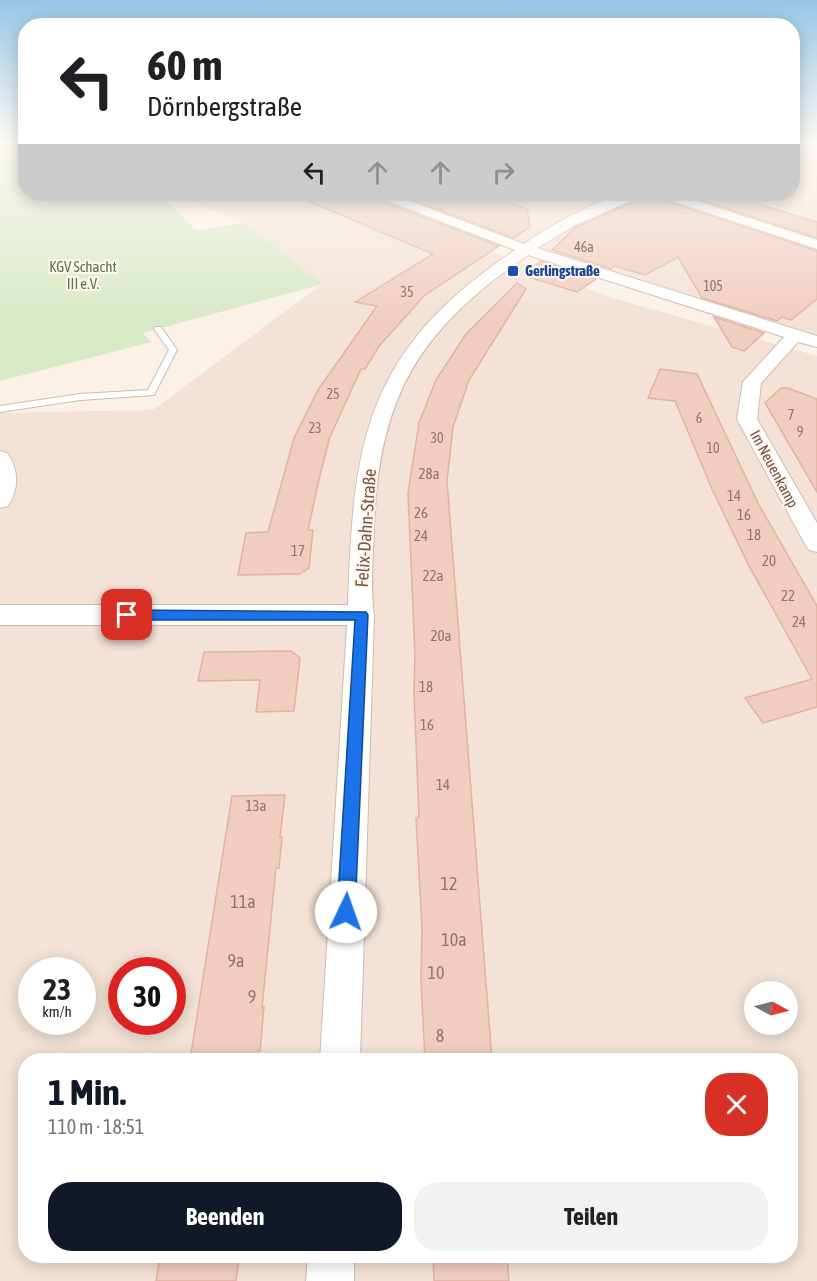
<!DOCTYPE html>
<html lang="de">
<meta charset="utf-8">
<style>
body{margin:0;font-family:"Asap Condensed",sans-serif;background:#f2f2f2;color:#202124;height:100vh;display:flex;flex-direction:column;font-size:22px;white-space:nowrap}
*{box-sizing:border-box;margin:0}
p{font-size:20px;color:#757577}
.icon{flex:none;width:33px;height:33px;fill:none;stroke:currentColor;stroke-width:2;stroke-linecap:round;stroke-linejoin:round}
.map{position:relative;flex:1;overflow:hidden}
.panel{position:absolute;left:18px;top:1053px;width:780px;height:210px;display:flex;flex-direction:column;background:#fff;border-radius:24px;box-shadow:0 3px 15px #0003}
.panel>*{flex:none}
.top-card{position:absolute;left:18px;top:18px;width:782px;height:183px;border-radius:24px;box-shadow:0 3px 15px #0003;background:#fff;color:#202124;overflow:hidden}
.needle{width:39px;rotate:97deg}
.controls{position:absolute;left:744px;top:981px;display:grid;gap:12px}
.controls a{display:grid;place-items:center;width:54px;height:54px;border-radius:50%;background:#fff;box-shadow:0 3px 15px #0003;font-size:30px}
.speed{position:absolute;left:18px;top:957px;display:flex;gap:12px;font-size:30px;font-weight:700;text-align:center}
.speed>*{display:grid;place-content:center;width:78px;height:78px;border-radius:50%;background:#fff;box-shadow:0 3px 15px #0003;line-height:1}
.speed small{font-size:15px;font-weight:400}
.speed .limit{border:9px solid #d22;background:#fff;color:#111}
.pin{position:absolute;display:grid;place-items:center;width:51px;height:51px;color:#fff;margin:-26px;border-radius:12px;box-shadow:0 3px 9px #0006}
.me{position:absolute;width:66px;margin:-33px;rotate:3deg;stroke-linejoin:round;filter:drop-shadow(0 0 4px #0008)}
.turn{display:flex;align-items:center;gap:21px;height:126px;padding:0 30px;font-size:27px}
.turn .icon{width:78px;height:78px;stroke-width:2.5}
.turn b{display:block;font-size:42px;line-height:51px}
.lanes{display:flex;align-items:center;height:57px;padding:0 30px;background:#0003;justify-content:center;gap:30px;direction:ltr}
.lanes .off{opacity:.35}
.round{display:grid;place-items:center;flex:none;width:63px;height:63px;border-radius:24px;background:#f2f2f2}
.summary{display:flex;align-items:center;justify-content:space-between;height:102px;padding:0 30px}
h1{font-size:36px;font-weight:700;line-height:45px;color:#111827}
.button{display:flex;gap:12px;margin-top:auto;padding:12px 30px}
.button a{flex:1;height:69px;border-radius:24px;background:#111827;color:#fff;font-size:24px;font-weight:700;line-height:69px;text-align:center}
.button a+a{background:#f2f2f2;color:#202124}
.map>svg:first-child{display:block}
.residential{fill:#f3e2d5;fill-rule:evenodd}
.green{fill:#d8e9c5}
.building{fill:#f0cdbf;stroke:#e2b2a0;stroke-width:1.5}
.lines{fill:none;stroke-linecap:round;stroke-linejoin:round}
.service-casing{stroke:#cfbab0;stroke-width:2}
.minor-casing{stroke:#cfbab0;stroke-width:2}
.service{fill:#fff;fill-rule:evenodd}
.minor{fill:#fff;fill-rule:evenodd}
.route{fill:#1a73e8;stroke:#114b97;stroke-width:1.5}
.transit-dot{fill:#1a4fb4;stroke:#fef5ed;stroke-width:2}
.labels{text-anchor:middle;stroke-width:4.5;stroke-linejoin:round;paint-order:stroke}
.far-number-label{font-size:14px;fill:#937469}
.far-park-label{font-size:15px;fill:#5a7944;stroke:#fef5ed}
.far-transit-label{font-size:15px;font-weight:bold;fill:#164399;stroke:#fef5ed;text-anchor:start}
.far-street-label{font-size:15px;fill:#74564c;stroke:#fef5ed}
.number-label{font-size:15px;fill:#937469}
.street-label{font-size:18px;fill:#74564c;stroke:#fef5ed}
.near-number-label{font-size:18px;fill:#937469}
</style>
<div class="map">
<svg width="817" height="1281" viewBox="0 0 817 1281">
<rect width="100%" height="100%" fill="#fbf1e7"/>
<path class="residential" d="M792,142h25v199l-290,-91 -134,-56h399z
M172,194h170l270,104 205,58v925h-817v-868l153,-3 169,-126 -78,-61zM32,970h50v52h-50zM122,970h50v52h-50zM754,992h34v32h-34zM26,1060h764v196h-764z"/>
<path class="green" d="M0,142h25l1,52h135l35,37 48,-8 79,61 -180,49 8,9 -151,39z"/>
<path class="building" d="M292,194h82l2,5 123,47 -74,49 -45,50 -15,24h-4l-31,68 -10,38 -12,55h5l-4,38 -9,6 -62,1 8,-42 22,-1 26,-94 24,-48 59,-84 -22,-4 78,-48z
M397,194h86l44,15 3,18 -17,11z
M642,194h15l2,5 158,52v48l-26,21 -9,-3 -5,4 -75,-23 -24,-41 -33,18 -31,-9 -3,3 -59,-19 23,-22 65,-29z
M682,194h44l91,28v16z
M540,261l56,18 -19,13 -52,-16z
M517,283l9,6 -57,91 -16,47 -6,54 45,579h-67l-4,-79 1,-53 -6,-110 3,-1 -5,-124 1,-39 -7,-161 11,-70 17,-43 30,-46z
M714,317l50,16 -20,18 -12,-4z
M660,369l37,5 62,131 58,101v101l-54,16 -18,-25 67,-19 -63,-113 -37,-77 -37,-88 -27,-3z
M781,388h7l29,11v93l-52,-89z
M291,651l9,7 -6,53 -38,1 4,-32 -62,1 6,-29z
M285,795l-5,42h2l-3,31h-3l-14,140 2,-1 -4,44h-2l-1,9h-67l42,-264z
M160,1256h79l-3,25h-80z
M433,1256h74l2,25h-75z"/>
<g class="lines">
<g class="service-casing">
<path id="service" d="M155,327h6l16,23 -23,45 -74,5 -80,12v-6l80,-12 68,-4 21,-40 -15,-21z"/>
</g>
<g class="minor-casing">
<path id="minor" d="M817,145v6l-25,5v-6z
M376,194h16l132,50c31,-21 79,-50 116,-50l-1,3 -65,29 -37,22 280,88v11l-19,-5 -37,41 -4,36 60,104v29l-8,-2 -4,-6 -68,-125 6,-37 41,-45 -256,-82c-109,75 -149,140 -154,273 -1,28 -4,60 0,87l-14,445h-40l27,-435h-347v-20h348c5,-168 19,-255 167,-355l-138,-53z
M659,194h17l141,46v9l-157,-52z
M0,451l7,2c12,16 12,36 1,53l-8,2z
M308,1256h46v25h-48z"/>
</g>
<use href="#service" class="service"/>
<use href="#minor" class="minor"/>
</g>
<linearGradient id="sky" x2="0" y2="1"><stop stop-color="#96c7e6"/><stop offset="0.44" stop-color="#fdf9f4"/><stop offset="1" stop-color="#fdf9f4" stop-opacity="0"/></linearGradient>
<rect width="817" height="322" fill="url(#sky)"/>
<path class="route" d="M127,610l239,2 2,3 -13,297 -3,6 -6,3 -7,-3 -2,-6 18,-292h-228l-7,-5z"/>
<rect class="transit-dot" x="507" y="265" width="12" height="12" rx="3"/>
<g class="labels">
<g class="far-number-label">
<text x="584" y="252">46a</text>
<text x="713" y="291">105</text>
<text x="407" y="297">35</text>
<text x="333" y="399">25</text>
<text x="791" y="420">7</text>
<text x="699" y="423">6</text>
<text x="315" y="433">23</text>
<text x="800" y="437">9</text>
<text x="437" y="443">30</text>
<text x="713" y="453">10</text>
</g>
<g class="far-park-label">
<text x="83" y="272">KGV Schacht<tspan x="83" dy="17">III e.V.</tspan></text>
</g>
<g class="far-transit-label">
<text x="525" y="276">Gerlingstraße</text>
</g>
<g class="far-street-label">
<text transform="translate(774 469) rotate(62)" y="5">Im Neuenkamp</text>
</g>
<g class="number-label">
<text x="429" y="479">28a</text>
<text x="734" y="501">14</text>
<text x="421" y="518">26</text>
<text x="744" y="520">16</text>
<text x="754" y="540">18</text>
<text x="421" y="541">24</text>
<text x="298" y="556">17</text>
<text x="769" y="566">20</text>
<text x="433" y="581">22a</text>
<text x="788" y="601">22</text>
<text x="799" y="627">24</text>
<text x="441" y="641">20a</text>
<text x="426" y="692">18</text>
<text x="427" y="730">16</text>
<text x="443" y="790">14</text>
<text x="256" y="811">13a</text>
</g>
<g class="street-label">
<text transform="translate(366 528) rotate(-86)" y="6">Felix-Dahn-Straße</text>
</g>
<g class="near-number-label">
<text x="449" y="890">12</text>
<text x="243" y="908">11a</text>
<text x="454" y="946">10a</text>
<text x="236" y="967">9a</text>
<text x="436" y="979">10</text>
<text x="252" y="1003">9</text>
<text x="440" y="1042">8</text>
</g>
</g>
</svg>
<div class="controls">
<a><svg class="needle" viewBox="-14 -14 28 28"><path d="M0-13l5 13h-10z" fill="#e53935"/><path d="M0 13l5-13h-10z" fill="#757577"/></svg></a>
</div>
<div class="speed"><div>23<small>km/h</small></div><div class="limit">30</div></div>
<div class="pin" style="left:127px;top:615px;background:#d93025"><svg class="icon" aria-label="arrive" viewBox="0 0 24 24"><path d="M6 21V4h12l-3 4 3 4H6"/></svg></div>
<svg class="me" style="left:346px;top:912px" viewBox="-20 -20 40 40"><circle r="19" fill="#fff"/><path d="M0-13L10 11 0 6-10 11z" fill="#1a73e8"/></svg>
<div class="top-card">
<div class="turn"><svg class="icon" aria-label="left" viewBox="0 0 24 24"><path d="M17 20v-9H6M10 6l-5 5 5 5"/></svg><div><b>60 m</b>Dörnbergstraße</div></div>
<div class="lanes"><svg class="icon" aria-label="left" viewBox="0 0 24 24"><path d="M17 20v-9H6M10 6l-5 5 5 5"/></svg><svg class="icon off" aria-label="ahead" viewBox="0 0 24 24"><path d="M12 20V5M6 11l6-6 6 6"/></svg><svg class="icon off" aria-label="ahead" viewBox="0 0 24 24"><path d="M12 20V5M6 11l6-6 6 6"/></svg><svg class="icon off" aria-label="right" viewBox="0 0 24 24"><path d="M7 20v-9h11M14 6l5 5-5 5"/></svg></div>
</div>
<section class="panel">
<div class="summary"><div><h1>1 Min.</h1><p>110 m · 18:51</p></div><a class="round" style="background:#d93025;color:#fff"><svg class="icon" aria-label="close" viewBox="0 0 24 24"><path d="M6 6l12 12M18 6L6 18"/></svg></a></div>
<div class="button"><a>Beenden</a><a>Teilen</a></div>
</section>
</div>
